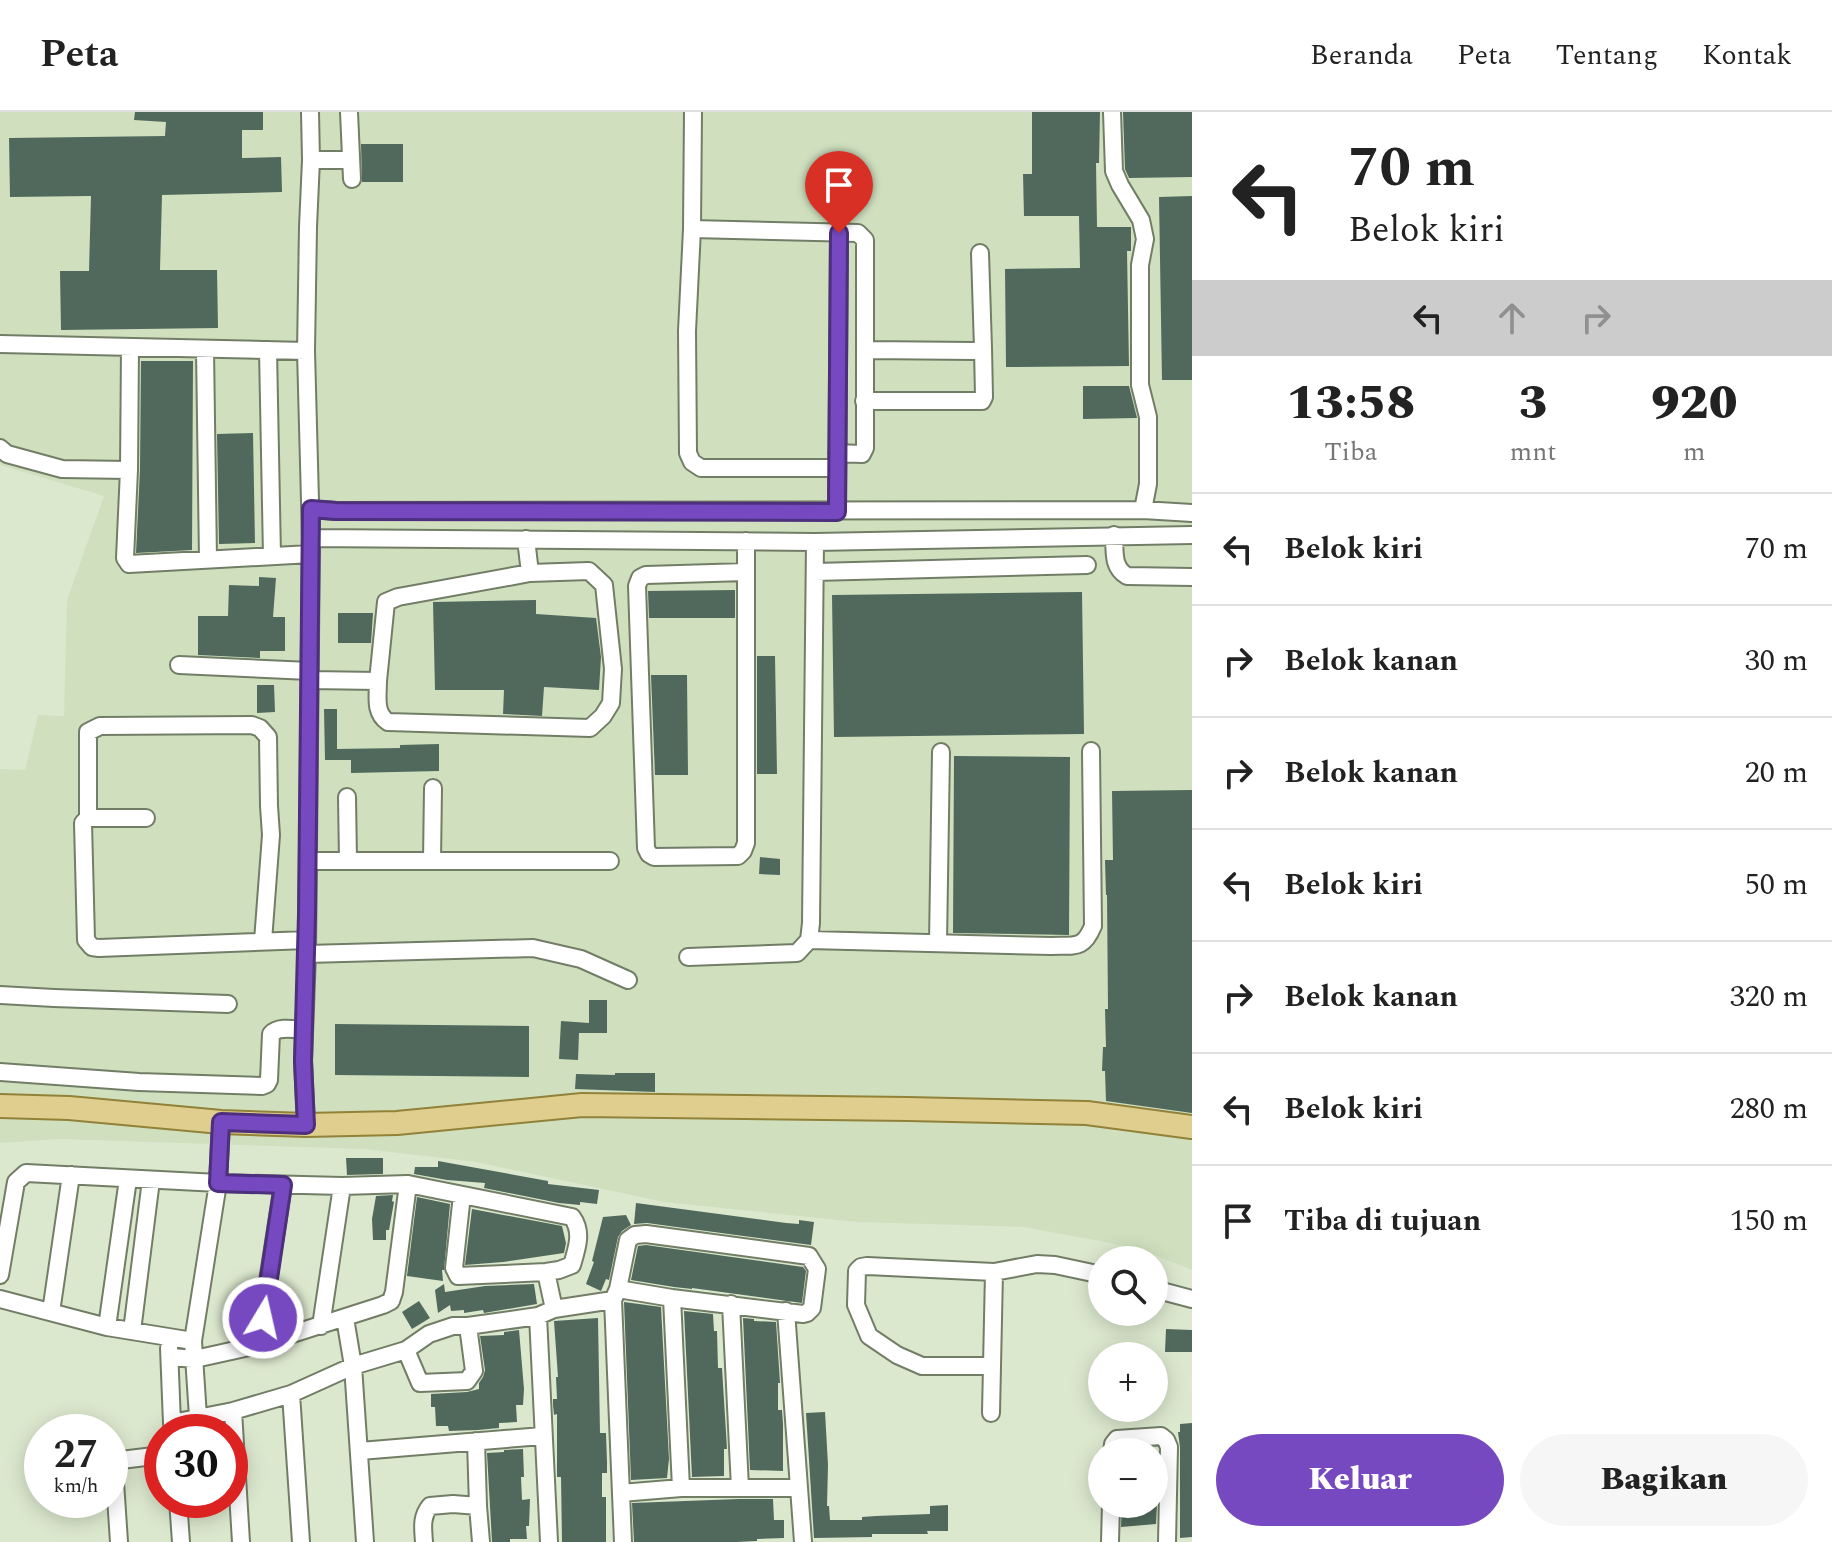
<!DOCTYPE html>
<html lang="id">
<meta charset="utf-8">
<style>
body{margin:0;font-family:Spectral,serif;background:#f6f6f6;color:#222;height:100vh;display:flex;flex-direction:column;font-size:30px;white-space:nowrap}
*{box-sizing:border-box;margin:0}
p{font-size:26px;color:#767676}
.icon{flex:none;width:44px;height:44px;fill:none;stroke:currentColor;stroke-width:2;stroke-linecap:round;stroke-linejoin:round}
.map{position:relative;flex:1;overflow:hidden}
.sheet{display:flex;flex-direction:column;background:#fff;width:640px}
.sheet>*{flex:none}
.top-card{background:#fff;color:#222;overflow:hidden}
.buttons{position:absolute;left:1088px;top:1134px;display:grid;gap:16px}
.buttons a{display:grid;place-items:center;width:80px;height:80px;border-radius:50%;background:#fff;box-shadow:0 4px 20px #0003;font-size:40px}
.speed{position:absolute;left:24px;top:1302px;display:flex;gap:16px;font-size:40px;font-weight:700;text-align:center}
.speed>*{display:grid;place-content:center;width:104px;height:104px;border-radius:50%;background:#fff;box-shadow:0 4px 20px #0003;line-height:1}
.speed small{font-size:20px;font-weight:400}
.speed .limit{border:12px solid #d22;background:#fff;color:#111}
.pin{position:absolute;display:grid;place-items:center;width:68px;height:68px;color:#fff;margin:-82px -34px;border-radius:50% 50% 50% 0;rotate:-45deg;box-shadow:0 0 8px #0007}
.pin .icon{rotate:45deg}
.me{position:absolute;width:88px;margin:-44px;rotate:9deg;stroke-linejoin:round;filter:drop-shadow(0 0 6px #0008)}
.turn{display:flex;align-items:center;gap:28px;height:168px;padding:0 24px;font-size:36px}
.turn .icon{width:104px;height:104px;stroke-width:2.5}
.turn b{display:block;font-size:56px;line-height:68px}
.lanes{display:flex;align-items:center;height:76px;padding:0 24px;background:#0003;justify-content:center;gap:40px;direction:ltr}
.lanes .off{opacity:.35}
.eta{display:flex;justify-content:space-evenly;align-items:center;height:136px;text-align:center}
.eta b{font-size:48px;font-weight:800;line-height:56px}
.button{display:flex;gap:16px;margin-top:auto;padding:16px 24px}
.button a{flex:1;height:92px;border-radius:48px;background:#7649c1;color:#fff;font-size:32px;font-weight:800;line-height:92px;text-align:center}
.button a+a{background:#f6f6f6;color:#222}
ul{padding:0;list-style:none}
li{display:flex;align-items:center;gap:24px;height:112px;padding:0 24px;border-top:2px solid #e0e0e0}
li div{flex:1}
li b{display:block;font-size:30px}
li em{font-style:normal}
header{display:flex;align-items:center;gap:48px;box-sizing:border-box;height:112px;padding:0 40px;background:#fff;border-bottom:2px solid #e0e0e0}
header strong{font-size:38px}
nav{display:flex;gap:44px;margin-inline-start:auto;font-size:28px}
main{display:flex;flex:1;min-height:0}
.map>svg:first-child{display:block}
.built{fill:#d0e0bf}
.building{fill:#50695c}
.lines{fill:none;stroke-linecap:round;stroke-linejoin:round}
.minor-casing{stroke:#727d66;stroke-width:20}
.major-casing{stroke:#928138;stroke-width:26}
.minor{stroke:#fff;stroke-width:16}
.major{stroke:#dfce8e;stroke-width:22}
.route-casing{stroke:#4d2f7d;stroke-width:20}
.route{stroke:#7649c1;stroke-width:14}
</style>
<header>
<strong>Peta</strong>
<nav><a>Beranda</a><a>Peta</a><a>Tentang</a><a>Kontak</a></nav>
</header>
<main>
<div class="map">
<svg width="1192" height="1430" viewBox="0 0 1192 1430">
<rect width="100%" height="100%" fill="#dce8ce"/>
<path class="built" d="M0,0h1192v1158l-55,-22 -113,-21 -167,-5 -193,-20 -188,-40 -112,-13 -305,-10 -59,4v-374l25,1 13,-55 26,1 3,-116 37,-104 -104,-31z"/>
<path class="building" d="M135,0h128v18h-21v28l39,-1 1,35 -120,3 -2,75h57l1,58 -157,2 -1,-59h29l2,-75 -81,1 -1,-59 156,-2 1,-14 -32,-2z
M1032,0h68l-1,51h-3l1,64h34v24h-4l2,115 -123,1 -1,-98 75,-1 -1,-52h-55l-1,-42h9z
M1123,0h69v65l-63,1 -4,-9z
M361,32h42v38h-41z
M1192,84v184h-30l-3,-183z
M141,249h52l-1,189 -56,3 4,-83z
M1083,274h46l8,32 -54,1z
M253,321l2,110 -36,1 -2,-110z
M259,465l17,1 -3,39h12v34h-25v7l-62,-3v-39h30l1,-31 30,1z
M735,478v28h-86l-1,-27z
M1082,480l2,142 -250,3 -2,-142z
M536,488v14l60,4 5,39 -2,33 -55,-3 -2,29 -39,-2 1,-24h-69l-2,-88z
M338,501h35l-2,30h-33z
M757,544h18l2,118h-20z
M651,563h36l1,100h-33z
M257,573h17l1,27 -18,1z
M324,597h13v40l63,-1v-3l39,-1v27l-88,2v-13h-26z
M954,644l116,1 -1,178 -116,-2z
M1192,678v323l-86,-12 -1,-30h-3l1,-24h3l-1,-38h3l-1,-114h-1l-1,-35h8l-1,-69z
M760,745l20,2v16l-21,-1z
M589,888h18v33h-28l-1,27 -19,-1 2,-38 28,2z
M335,912l194,2v51l-194,-2z
M615,961h40v19l-80,-3 1,-15 39,1z
M346,1046h37v16l-36,1z
M438,1049l110,20v3l51,6 -2,14 -17,-2v3l-21,-2 -75,-15 1,-5 -38,-3 -33,-6 1,-7h23z
M393,1083l-1,6 2,1 -5,28h-3v10h-13l-1,-21 4,-23z
M417,1085l33,7 -6,66h-2l1,11 -36,-5z
M636,1091l150,20 13,1v-4l15,2 -3,23 -164,-22 -13,1z
M472,1097l90,17 4,17 -2,10 -61,9 -38,3z
M626,1103l5,10 -9,6 -4,6 -9,43 -3,-1 -5,12 -15,-7 8,-22 -2,-1 11,-44z
M646,1133l157,22 3,4 -4,32 -110,-15v1l-18,-2 -43,-7 7,-34z
M444,1172l1,8 40,-6 49,-2 3,20 -53,9 -1,-3 -19,3v-3l-13,1 -1,-6 -12,8 -3,-23z
M419,1189l11,17 -18,11 -10,-17z
M624,1190l37,5 8,152 -2,19 -36,2z
M684,1199l29,3 1,17h3l1,37h4l5,81h-3v27l-32,1z
M598,1206l2,115h6l1,29v11h-5v24h4v45h-44l-1,-65h-4v-63l-3,1 -1,-10v-6h4l-1,-22h2l-4,-56z
M743,1206l11,1v2l22,1 4,61h-2v27h4l1,14v47l-33,-1z
M1166,1217l26,1v22h-27z
M519,1218l5,59 -1,16h-7l1,17 -18,1v5l-21,2 -29,1 -1,-5h-12l-1,-19h-4v-13l36,-2 12,-3v-6l4,-6 2,-7 -5,-34 24,-1v-3z
M825,1300l3,53 -1,41h2l1,14h32v-3l14,-1 54,-2v-8l18,-1v26h-21l1,3h-56v3l-58,1 -8,-125z
M1192,1311v114l-12,1v-91l-2,-15h2v-8z
M523,1337l1,28h-3l1,23 8,-1 -1,27h-3l1,13h-17v3h-18l-5,-89 17,-1v-2z
M739,1387h34l1,21h10v18l-27,1v2l-20,1h-103l-2,-39z
M1122,1392h35l-1,20 -35,3z"/>
<g class="lines">
<g class="minor-casing">
<path id="minor" d="M349,0l3,67
M693,0l-1,117 -5,102 1,122 4,9 9,6h136
M1112,0l2,59 6,14 21,35 4,19 -5,26v120l8,32v67l-5,26
M311,48h39
M692,117l166,4 7,7v208l-3,6 -25,-1
M0,232l306,7
M130,235l-1,123 -4,88 4,6 182,-10
M205,237l3,211
M268,238l4,206
M866,238l109,1 8,-3 -3,-95
M864,289h118l2,-4 -1,-49
M0,336l7,6 55,15 67,1
M311,397l25,2 807,-1 49,3
M837,400l2,-279
M1114,423c1,17 -2,32 13,41l65,1
M311,426l504,4 377,-7
M526,427l4,34
M746,460l-100,3 -6,3 -3,8 9,262 3,6 5,3 84,-1 5,-5 3,-8v-302
M815,460l272,-7
M179,553l131,6
M310,568l68,1c0,15 -4,32 10,41l202,6 13,-12 8,-13 2,-34 -9,-84 -15,-14 -59,2 -132,24 -12,5 -8,79
M347,685l1,64
M88,706v-86l12,-6 152,-1 8,3 8,9 1,69 2,29 -8,106
M146,706h-58l-5,5 3,117 6,7 7,1 208,-8
M308,749h302
M432,749l1,-73
M809,828l242,6c24,-1 32,4 42,-20l-2,-175
M938,831l3,-191
M307,842l226,-6 48,11 47,21
M688,845l109,-4 12,-13 2,-17 4,-381
M0,883l54,3 174,6
M0,960l139,10 123,4 5,-2 2,-4 2,-46c7,-8 22,-5 33,-4
M306,1013l-3,-64 4,-107 4,-416 -5,-187 2,-124 3,-67 -1,-48
M546,1160l8,37
M0,1163l16,-93 10,-9 192,10 124,3 66,-2 164,33c11,15 5,31 0,48l-13,5 -13,2 -88,4 -4,-8 8,-73
M618,1177l54,9 131,16 4,-1 5,-5 5,-39 -8,-13 -163,-22 -11,1 -7,5 -10,49 -5,11 10,242
M1154,1177l38,10
M672,1186l9,190
M0,1187l107,28 86,14
M731,1192l9,184
M786,1199l17,231
M51,1200l20,-137
M538,1204l11,226
M345,1206l8,48 12,176
M321,1214l21,-140
M107,1215l21,-148
M132,1219l19,-151
M258,1233l25,-160
M169,1236l3,75
M406,1238l14,33 47,-2 7,-10 -6,-45
M171,1245l24,2 63,-14 125,-40 8,-4 3,-9 14,-108
M992,1254h-70l-25,-11 -28,-19 -13,-31 1,-34 4,-4 6,-1 127,6 43,-8 18,1 47,10
M291,1282l10,148
M233,1299l8,131
M991,1301l3,-141
M198,1305l-5,-76 25,-158 3,-61
M174,1320l-2,-9 61,-12 58,-17 62,-28 53,-16 23,-16 24,-8h15l70,-10 16,-7 59,-9
M476,1329l2,65
M360,1339l182,-15
M1112,1340l1,-8 4,-5 44,-3 5,4 3,7 -2,95
M621,1381l60,-5h117
M178,1388l3,42
M119,1430l-5,-75 7,-7 41,-5
M424,1430c-1,-14 -3,-25 6,-36l23,-2 25,2 3,36
M1110,1430l1,-38"/>
</g>
<g class="major-casing">
<path id="major" d="M0,994l69,2 152,14 85,3 91,-2 185,-18 326,4 179,4 105,14"/>
</g>
<use href="#minor" class="minor"/>
<use href="#major" class="major"/>
</g>
<g class="lines">
<g class="route-casing">
<path id="route" d="M263,1206l20,-133 -65,-2 3,-61 85,3 -3,-64 4,-147 4,-405 25,2 501,1 2,-279"/>
</g>
<use href="#route" class="route"/>
</g>
</svg>
<div class="buttons">
<a><svg class="icon" aria-label="search" viewBox="0 0 24 24"><circle cx="10" cy="10" r="6"/><path d="M15 15l6 6"/></svg></a>
<a>+</a>
<a>−</a>
</div>
<div class="speed"><div>27<small>km/h</small></div><div class="limit">30</div></div>
<div class="pin" style="left:839px;top:121px;background:#d93025"><svg class="icon" aria-label="arrive" viewBox="0 0 24 24"><path d="M6 21V4h12l-3 4 3 4H6"/></svg></div>
<svg class="me" style="left:263px;top:1206px" viewBox="-20 -20 40 40"><circle r="17" fill="#7649c1" stroke="#fff" stroke-width="3"/><path d="M0-11L8 9 0 5-8 9z" fill="#fff"/></svg>
</div>
<section class="sheet">
<div class="top-card">
<div class="turn"><svg class="icon" aria-label="left" viewBox="0 0 24 24"><path d="M17 20v-9H6M10 6l-5 5 5 5"/></svg><div><b>70 m</b>Belok kiri</div></div>
<div class="lanes"><svg class="icon" aria-label="left" viewBox="0 0 24 24"><path d="M17 20v-9H6M10 6l-5 5 5 5"/></svg><svg class="icon off" aria-label="ahead" viewBox="0 0 24 24"><path d="M12 20V5M6 11l6-6 6 6"/></svg><svg class="icon off" aria-label="right" viewBox="0 0 24 24"><path d="M7 20v-9h11M14 6l5 5-5 5"/></svg></div>
</div>
<div class="eta">
<div><b>13:58</b><p>Tiba</p></div>
<div><b>3</b><p>mnt</p></div>
<div><b>920</b><p>m</p></div>
</div>
<ul>
<li><svg class="icon" aria-label="left" viewBox="0 0 24 24"><path d="M17 20v-9H6M10 6l-5 5 5 5"/></svg><div><b>Belok kiri</b></div><em>70 m</em></li>
<li><svg class="icon" aria-label="right" viewBox="0 0 24 24"><path d="M7 20v-9h11M14 6l5 5-5 5"/></svg><div><b>Belok kanan</b></div><em>30 m</em></li>
<li><svg class="icon" aria-label="right" viewBox="0 0 24 24"><path d="M7 20v-9h11M14 6l5 5-5 5"/></svg><div><b>Belok kanan</b></div><em>20 m</em></li>
<li><svg class="icon" aria-label="left" viewBox="0 0 24 24"><path d="M17 20v-9H6M10 6l-5 5 5 5"/></svg><div><b>Belok kiri</b></div><em>50 m</em></li>
<li><svg class="icon" aria-label="right" viewBox="0 0 24 24"><path d="M7 20v-9h11M14 6l5 5-5 5"/></svg><div><b>Belok kanan</b></div><em>320 m</em></li>
<li><svg class="icon" aria-label="left" viewBox="0 0 24 24"><path d="M17 20v-9H6M10 6l-5 5 5 5"/></svg><div><b>Belok kiri</b></div><em>280 m</em></li>
<li><svg class="icon" aria-label="arrive" viewBox="0 0 24 24"><path d="M6 21V4h12l-3 4 3 4H6"/></svg><div><b>Tiba di tujuan</b></div><em>150 m</em></li>
</ul>
<div class="button"><a>Keluar</a><a>Bagikan</a></div>
</section>
</main>
